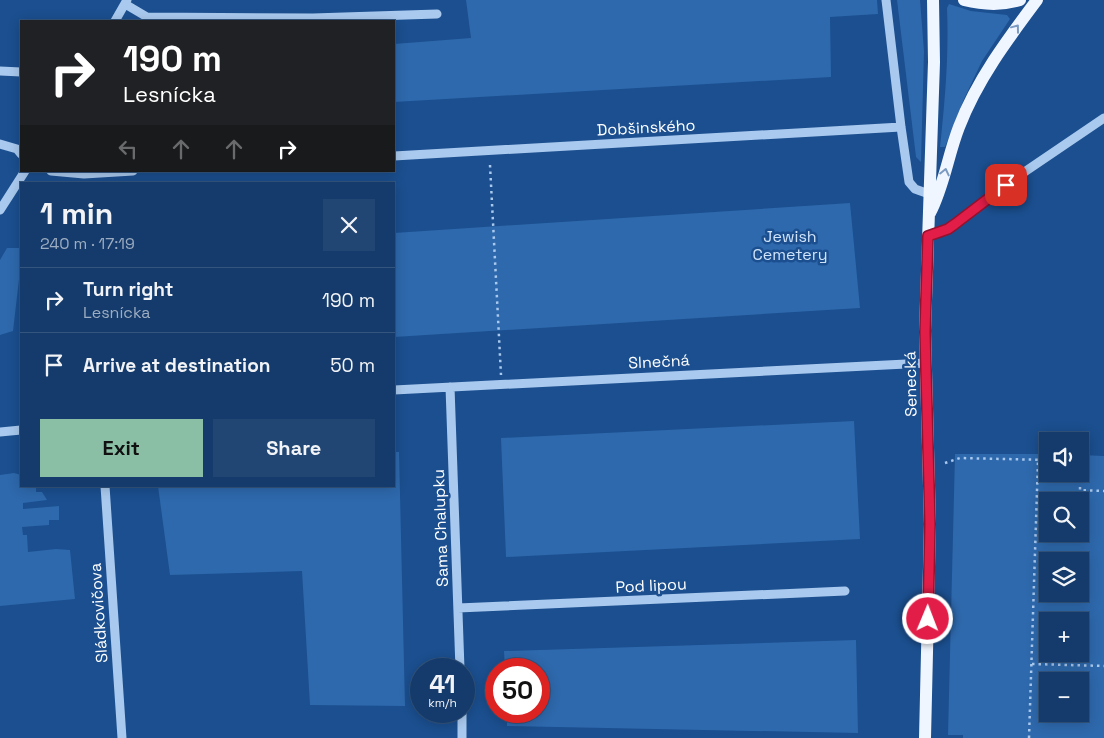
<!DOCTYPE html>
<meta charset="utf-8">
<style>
body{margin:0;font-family:"Space Grotesk",sans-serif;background:#214673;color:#f1f3f6;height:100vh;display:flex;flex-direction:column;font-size:19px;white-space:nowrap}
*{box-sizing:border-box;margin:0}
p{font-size:16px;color:#9dadc1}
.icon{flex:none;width:28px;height:28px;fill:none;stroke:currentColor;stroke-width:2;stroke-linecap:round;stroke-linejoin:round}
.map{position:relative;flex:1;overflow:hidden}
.sheet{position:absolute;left:20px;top:182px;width:375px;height:305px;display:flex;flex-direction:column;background:#143b6b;border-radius:0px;box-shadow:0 2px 12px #0003,0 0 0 1px #33557e}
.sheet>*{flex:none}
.top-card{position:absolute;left:20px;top:20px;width:375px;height:152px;border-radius:0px;box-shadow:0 2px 12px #0003,0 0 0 1px #33557e;background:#202124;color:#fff;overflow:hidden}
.tools{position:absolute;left:1039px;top:432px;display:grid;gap:10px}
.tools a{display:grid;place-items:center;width:50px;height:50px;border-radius:0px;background:#143b6b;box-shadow:0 2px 12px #0003,0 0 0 1px #33557e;font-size:25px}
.speed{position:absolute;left:410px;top:658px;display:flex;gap:10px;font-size:25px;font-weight:700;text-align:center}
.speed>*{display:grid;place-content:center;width:65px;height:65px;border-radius:50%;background:#143b6b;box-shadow:0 2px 12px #0003,0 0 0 1px #33557e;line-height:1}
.speed small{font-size:12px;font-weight:400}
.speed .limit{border:8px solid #d22;background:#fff;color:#111}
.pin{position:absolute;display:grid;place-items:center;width:42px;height:42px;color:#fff;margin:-21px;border-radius:10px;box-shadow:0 2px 8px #0006}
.me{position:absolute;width:55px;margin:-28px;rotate:1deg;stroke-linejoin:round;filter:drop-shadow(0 0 4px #0008)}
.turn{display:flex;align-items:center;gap:18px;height:105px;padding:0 20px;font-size:22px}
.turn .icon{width:65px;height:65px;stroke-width:2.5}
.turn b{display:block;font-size:35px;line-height:42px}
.lanes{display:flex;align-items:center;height:48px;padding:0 20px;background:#0003;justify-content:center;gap:25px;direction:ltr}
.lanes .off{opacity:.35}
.round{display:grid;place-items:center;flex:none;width:52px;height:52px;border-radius:0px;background:#214673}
.head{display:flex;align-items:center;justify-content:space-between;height:85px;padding:0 20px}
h1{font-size:30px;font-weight:700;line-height:38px}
.button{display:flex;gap:10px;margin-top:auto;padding:10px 20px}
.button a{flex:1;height:58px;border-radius:0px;background:#8abfa5;color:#111;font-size:20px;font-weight:700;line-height:58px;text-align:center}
.button a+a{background:#214673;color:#f1f3f6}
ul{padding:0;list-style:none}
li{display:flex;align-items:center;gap:15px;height:65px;padding:0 20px;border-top:1px solid #33557e}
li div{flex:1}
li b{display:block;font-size:19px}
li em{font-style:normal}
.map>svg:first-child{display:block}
.green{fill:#2e69ad;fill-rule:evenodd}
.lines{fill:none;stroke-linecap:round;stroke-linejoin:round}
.path{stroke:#a9c9ee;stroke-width:2.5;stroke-dasharray:2.5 4;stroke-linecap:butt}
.minor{stroke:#a9c9ee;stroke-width:9}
.major{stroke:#f0f6ff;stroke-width:12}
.oneway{stroke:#7b9ac1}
.route-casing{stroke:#92132f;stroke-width:12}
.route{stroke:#e11d48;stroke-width:9}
.labels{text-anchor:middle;stroke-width:5;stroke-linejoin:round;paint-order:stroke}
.street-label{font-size:16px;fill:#fff;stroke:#1b4f8f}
.park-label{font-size:16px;fill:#cfe3fa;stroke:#1b4f8f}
</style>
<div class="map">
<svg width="1104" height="738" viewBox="0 0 1104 738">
<rect width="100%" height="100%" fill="#1b4f8f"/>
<path class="green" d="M466,0h411l1,14 -48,3 1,60 -437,25v-58l77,-6z
M897,0h23l4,51 -3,111 -5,-5z
M949,4l22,7 36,4 3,4 -28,42 -18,38 -19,48h-5c5,-47 9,-92 7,-139z
M850,203l10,105 -466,29v-104z
M7,248h14v14l-8,69 -13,4v-75z
M854,421l6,118 -354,18 -5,-119z
M394,452h5l6,254 -95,-1 -8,-134 -132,4 -12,-89h236z
M955,454h92l1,20h32v-19l24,1v282h-141v-3h-15zM1080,501v33h-32v-33zM1048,561h32v33h-32zM1048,621h32v33h-32zM1080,681v33h-32v-33z
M14,473l7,2v11h15v6h6l5,8 -24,3v6l36,-3v14h-10v5l-27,2 1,8h4l1,17 28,-3 14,1 5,49 -75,7v-131z
M856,640l2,93 -351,-7v-15h32v-42h-34l-1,-18z"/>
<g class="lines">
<path class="path" d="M490,165l11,210
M945,463l15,-5 88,2
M1080,474v16l24,1
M1032,664l72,2
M1029,738l9,-278"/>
<path class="minor" d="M886,0l15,127 8,55 6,7 14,5
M125,4l22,13 166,1 124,-4
M115,21l12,-21
M0,71l21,1
M0,144l17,5 4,5
M394,156l507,-29
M51,171l33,3 49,-3
M0,210l25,-39
M928,236l20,-7 7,-5 65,-49 84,-57
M450,387l10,282
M394,390l532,-27
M0,432l21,-2
M105,486l17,252
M458,608l387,-17
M462,711v27"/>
<path class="major" d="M964,0c20,5 37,6 56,0
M930,213c14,-27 18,-58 29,-86 18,-47 48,-87 78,-127
M925,738l5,-214 -5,-193 9,-269 -1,-62"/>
</g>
<defs><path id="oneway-chevron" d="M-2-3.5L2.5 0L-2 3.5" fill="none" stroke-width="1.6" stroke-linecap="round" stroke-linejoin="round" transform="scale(1.25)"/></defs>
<g class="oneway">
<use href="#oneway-chevron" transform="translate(1016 28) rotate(-53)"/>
<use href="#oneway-chevron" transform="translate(945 172) rotate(-77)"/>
</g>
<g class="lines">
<g class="route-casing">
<path id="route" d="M928,619l2,-95 -5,-192 3,-96 20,-7 7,-5 51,-39"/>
</g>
<use href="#route" class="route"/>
</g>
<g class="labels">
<g class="street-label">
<text transform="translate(646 127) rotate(-3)" y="6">Dobšinského</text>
<text transform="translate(659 361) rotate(-3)" y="6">Slnečná</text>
<text transform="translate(910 384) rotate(-91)" y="6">Senecká</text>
<text transform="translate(440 528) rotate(-92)" y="6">Sama Chalupku</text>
<text transform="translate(651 585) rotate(-3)" y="6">Pod lipou</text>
<text transform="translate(98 613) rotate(-94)" y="6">Sládkovičova</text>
</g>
<g class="park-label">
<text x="790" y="242">Jewish<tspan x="790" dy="18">Cemetery</tspan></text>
</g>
</g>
</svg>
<div class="tools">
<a><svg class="icon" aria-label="sound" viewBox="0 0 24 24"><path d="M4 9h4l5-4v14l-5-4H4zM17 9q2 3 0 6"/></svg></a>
<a><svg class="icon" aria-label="search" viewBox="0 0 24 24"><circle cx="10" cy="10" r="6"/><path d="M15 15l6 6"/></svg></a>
<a><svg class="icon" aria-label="layers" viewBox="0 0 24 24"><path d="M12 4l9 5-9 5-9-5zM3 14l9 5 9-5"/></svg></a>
<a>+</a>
<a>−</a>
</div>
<div class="speed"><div>41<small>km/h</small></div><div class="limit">50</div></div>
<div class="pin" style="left:1006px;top:185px;background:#d93025"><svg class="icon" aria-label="arrive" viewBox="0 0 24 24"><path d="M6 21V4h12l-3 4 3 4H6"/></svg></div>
<svg class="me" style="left:928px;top:619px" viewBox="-20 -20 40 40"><circle r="17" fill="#e11d48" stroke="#fff" stroke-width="3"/><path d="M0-11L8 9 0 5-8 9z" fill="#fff"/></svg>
<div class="top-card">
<div class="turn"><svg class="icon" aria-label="right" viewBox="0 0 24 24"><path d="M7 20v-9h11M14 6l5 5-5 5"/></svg><div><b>190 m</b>Lesnícka</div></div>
<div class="lanes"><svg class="icon off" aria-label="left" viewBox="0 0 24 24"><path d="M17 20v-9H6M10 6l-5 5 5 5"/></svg><svg class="icon off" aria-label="ahead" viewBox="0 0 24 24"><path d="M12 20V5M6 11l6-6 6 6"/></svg><svg class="icon off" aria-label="ahead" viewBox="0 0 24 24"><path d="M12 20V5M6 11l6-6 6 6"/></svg><svg class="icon" aria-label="right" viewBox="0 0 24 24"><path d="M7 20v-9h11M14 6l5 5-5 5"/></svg></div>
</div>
<section class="sheet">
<div class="head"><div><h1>1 min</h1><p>240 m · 17:19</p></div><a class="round"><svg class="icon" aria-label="close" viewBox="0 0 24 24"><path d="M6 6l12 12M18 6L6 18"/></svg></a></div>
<ul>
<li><svg class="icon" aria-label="right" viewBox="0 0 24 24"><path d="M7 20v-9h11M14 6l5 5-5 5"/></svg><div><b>Turn right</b><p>Lesnícka</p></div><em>190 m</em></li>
<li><svg class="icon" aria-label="arrive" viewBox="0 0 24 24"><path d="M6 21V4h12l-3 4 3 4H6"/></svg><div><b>Arrive at destination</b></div><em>50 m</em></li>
</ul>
<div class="button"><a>Exit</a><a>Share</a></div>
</section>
</div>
